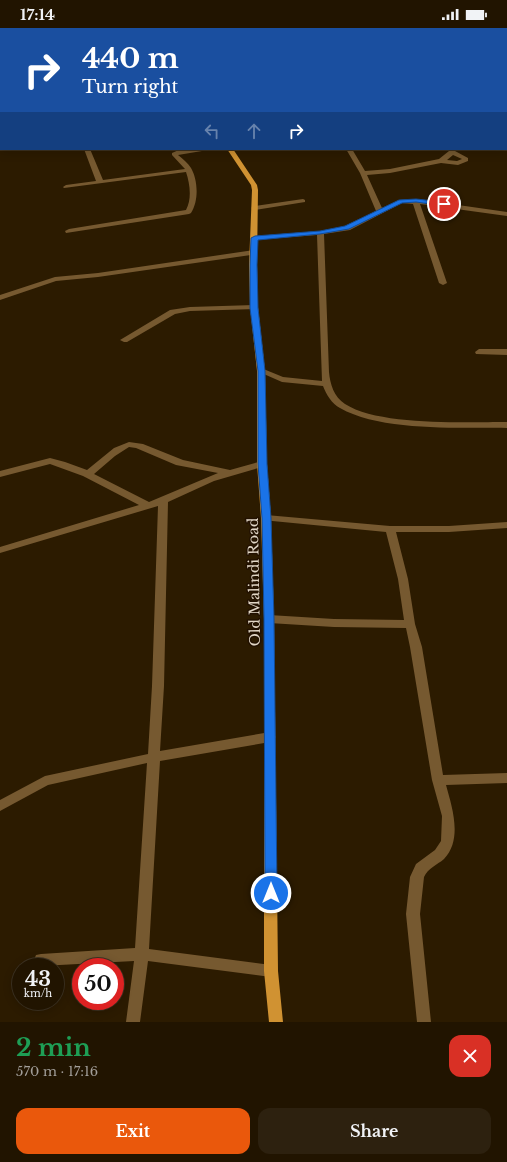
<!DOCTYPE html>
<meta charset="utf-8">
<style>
body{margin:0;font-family:"Libre Baskerville",serif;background:#2d210f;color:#f1f3f6;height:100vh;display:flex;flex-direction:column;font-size:15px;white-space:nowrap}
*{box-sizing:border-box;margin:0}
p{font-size:13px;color:#a29e99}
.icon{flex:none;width:22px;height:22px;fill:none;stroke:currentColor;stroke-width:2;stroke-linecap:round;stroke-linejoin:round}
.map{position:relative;height:994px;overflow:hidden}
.side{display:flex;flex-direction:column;background:#211400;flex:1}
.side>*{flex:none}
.top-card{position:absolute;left:0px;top:0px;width:507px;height:122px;box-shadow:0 2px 10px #0003,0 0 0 1px #3e3322;background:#1a4fa0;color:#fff;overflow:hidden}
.speed{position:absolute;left:12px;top:930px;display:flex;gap:8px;font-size:20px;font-weight:700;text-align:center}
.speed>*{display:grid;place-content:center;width:52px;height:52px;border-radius:50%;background:#211400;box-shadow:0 2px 10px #0003,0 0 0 1px #3e3322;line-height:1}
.speed small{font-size:10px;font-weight:400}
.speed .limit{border:6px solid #d22;background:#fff;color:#111}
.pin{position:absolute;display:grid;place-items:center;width:34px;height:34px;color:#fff;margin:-17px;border:2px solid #fff;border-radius:50%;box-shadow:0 1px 4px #0007}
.me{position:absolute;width:44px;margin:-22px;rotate:0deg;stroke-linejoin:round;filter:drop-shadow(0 0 3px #0008)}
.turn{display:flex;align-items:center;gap:14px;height:84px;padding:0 16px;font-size:18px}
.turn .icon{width:52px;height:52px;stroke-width:2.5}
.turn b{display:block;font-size:28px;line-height:34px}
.lanes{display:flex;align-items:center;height:38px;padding:0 16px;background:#0003;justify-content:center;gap:20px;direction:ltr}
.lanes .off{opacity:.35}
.round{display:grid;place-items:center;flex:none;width:42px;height:42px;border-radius:12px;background:#2d210f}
.head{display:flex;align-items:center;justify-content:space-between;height:68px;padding:0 16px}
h1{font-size:24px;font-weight:700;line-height:30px;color:#1e9e55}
.button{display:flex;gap:8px;margin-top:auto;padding:8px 16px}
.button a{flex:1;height:46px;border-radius:12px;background:#ea580c;color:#fff;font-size:16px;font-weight:700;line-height:46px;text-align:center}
.button a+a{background:#2d210f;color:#f1f3f6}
.status{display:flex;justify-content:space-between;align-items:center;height:28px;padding:0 20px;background:#211400;direction:ltr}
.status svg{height:11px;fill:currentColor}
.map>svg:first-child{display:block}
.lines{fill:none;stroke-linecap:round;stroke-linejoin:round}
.minor{fill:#765930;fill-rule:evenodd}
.major{fill:#d09232;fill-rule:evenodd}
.route{fill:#1a73e8;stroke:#114b97}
.labels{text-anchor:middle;stroke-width:3;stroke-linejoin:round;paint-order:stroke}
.street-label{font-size:14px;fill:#e1d6c6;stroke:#210}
</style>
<div class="status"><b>17:14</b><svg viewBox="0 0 49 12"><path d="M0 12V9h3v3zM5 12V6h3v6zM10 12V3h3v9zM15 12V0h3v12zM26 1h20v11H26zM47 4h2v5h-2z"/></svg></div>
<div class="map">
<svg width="507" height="994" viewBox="0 0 507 994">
<rect width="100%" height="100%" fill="#2c1b00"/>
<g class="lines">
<path class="minor" d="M387,0h15l-16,1z
M424,0h6l1,1h-6z
M506,93h1v4h-1z
M84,121h6l13,31 82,-11 -13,-14v-2l9,-4h24l-3,2 -24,4c5,4 10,8 13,13 7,12 8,33 0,45l-2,1 -123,19 -1,-2 4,-2 117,-19c6,-11 4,-26 0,-38l-122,16 -1,-1 3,-2 30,-4z
M346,121h6l13,22 25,-2 49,-10 10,-8v-2h6v2l13,7v3l-10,4 -17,-2 -51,10 -23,2 15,33 17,-8 17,-1 91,13v4l-87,-12 27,79 -4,2 -4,-2 -26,-79 -11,-1 -52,27 -26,4 5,138c1,12 5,25 16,32 34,22 120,18 162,18v6c-48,-1 -125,4 -167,-20 -8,-4 -14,-14 -17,-22l-41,-4 -25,-11 4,-3 22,9 39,4 -5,-146 -62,5 -4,-2 4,-2 65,-5 25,-5 31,-15 -16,-38zM453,127l9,4 -5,2 -10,-1z
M303,171l2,1v2l-50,8 -4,-2 4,-2z
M254,222l4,2 -1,2 -159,23 -42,4 -56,19v-5l55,-18 43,-4z
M254,277h3v4l-67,2 -15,3 -48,28h-3l-4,-2 50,-30 20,-3z
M479,321h28v6l-31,-1 -1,-2z
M129,414l14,2 40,16 47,10 32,-9 5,3 -2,2 -51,15 -46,21 -4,184 -4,65 110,-19 4,2 2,3 -2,3 -4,2 -110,19 -11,188 122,16 5,1 2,5 -2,5 -5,1 -123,-16 -8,61h-14l8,-61 -93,5 -5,-1 -2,-5 2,-5 5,-1 94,-6 12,-185 -99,22 -48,26v-11l45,-24 103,-22 4,-68 6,-180 -158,47v-6l139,-42 -56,-29 -33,-12 -50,13v-6l50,-13 15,4 22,8 27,-22zM129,419l7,1 40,17 42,8 -69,29 -55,-28 21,-18z
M266,487l124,11h59l58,-4v6l-58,4h-53l12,47 7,45 7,23 21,128 64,-2v10l-61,2c6,22 17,54 -2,74 -7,6 -16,9 -20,18l-4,37 11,108h-14l-11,-108 4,-37 6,-13 19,-14 6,-9 1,-25 -10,-36 -22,-133 -4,-19 -72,-1 -65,-4 -4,-1 -1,-3 1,-3 4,-1 65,4 70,1 -6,-41 -12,-47 -124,-12 -1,-2 1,-2z"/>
<path class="major" d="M144,0h6l1,1h-6z
M227,121h6l24,36 1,5 -1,75 1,42 7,64 2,93 4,54 3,101 4,352 5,51h-14l-5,-51v-352l-3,-101 -4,-54v-93l-7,-64 -1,-42 3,-75 -1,-5z"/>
</g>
<path class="route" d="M416,171l28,3 3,2 -3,2 -28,-4 -14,1 -53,26 -29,5 -62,6 -1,25 1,43 7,63 2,93 4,54 3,101 3,274 -2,4 -4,1 -5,-1 -1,-4 -1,-274 -2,-101 -4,-54v-93l-8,-63v-43l1,-27 4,-2 65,-5 25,-5 54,-26z"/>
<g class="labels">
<g class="street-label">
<text transform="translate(254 554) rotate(-91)" y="5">Old Malindi Road</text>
</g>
</g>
</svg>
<div class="speed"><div>43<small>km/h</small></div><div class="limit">50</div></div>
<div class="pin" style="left:444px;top:176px;background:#d93025"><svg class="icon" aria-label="arrive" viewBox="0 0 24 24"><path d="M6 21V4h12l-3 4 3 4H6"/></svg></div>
<svg class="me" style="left:271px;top:865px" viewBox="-20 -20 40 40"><circle r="17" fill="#1a73e8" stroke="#fff" stroke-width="3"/><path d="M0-11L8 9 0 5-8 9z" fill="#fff"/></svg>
<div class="top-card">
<div class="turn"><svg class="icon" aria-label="right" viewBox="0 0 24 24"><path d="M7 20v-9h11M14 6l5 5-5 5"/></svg><div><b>440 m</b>Turn right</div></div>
<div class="lanes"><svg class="icon off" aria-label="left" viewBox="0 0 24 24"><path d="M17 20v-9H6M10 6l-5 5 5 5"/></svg><svg class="icon off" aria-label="ahead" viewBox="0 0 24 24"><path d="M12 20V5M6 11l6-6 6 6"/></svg><svg class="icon" aria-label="right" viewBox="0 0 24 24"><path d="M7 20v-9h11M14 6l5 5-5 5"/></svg></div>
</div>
</div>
<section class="side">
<div class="head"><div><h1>2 min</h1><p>570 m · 17:16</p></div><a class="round" style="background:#d93025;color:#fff"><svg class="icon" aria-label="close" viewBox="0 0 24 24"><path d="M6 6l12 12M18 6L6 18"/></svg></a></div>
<div class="button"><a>Exit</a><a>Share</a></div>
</section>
